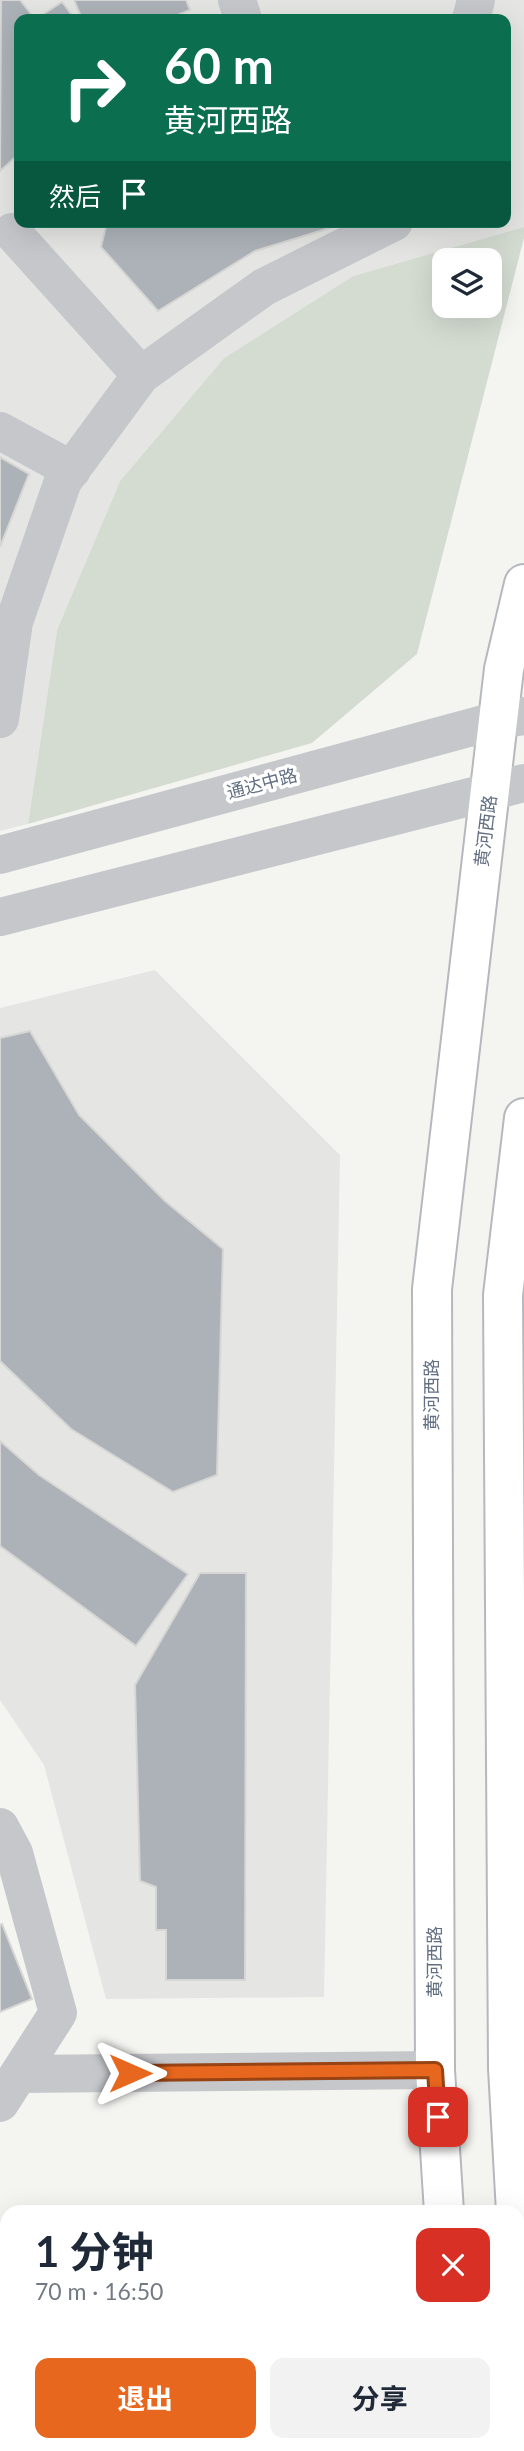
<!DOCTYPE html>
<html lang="zh">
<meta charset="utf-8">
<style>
body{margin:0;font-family:Lato,"Noto Sans SC",sans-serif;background:#f2f2f3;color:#1f2937;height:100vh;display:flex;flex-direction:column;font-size:26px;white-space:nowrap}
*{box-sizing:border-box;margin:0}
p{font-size:23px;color:#747a83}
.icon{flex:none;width:38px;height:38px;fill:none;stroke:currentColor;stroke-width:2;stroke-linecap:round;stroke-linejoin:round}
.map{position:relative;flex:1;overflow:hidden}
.sheet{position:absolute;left:0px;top:2205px;width:525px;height:247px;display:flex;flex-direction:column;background:#fff;border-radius:21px 21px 0 0;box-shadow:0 7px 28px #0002}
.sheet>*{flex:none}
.guide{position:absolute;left:14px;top:14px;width:497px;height:214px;border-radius:14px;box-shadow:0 7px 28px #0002;background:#0b6e4f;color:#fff;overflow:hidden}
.fabs{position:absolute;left:432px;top:248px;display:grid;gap:14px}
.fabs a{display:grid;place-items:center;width:70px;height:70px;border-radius:14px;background:#fff;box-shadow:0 7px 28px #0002;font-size:35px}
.pin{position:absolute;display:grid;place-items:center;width:60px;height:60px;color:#fff;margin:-30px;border-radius:14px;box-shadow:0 4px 10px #0006}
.me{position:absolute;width:77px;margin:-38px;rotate:90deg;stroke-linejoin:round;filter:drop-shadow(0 0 5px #0008)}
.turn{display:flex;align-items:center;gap:24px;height:147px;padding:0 35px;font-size:32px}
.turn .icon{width:91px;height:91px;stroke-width:2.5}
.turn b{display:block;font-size:49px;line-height:60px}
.then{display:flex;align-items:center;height:66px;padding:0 35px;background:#0003;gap:14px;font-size:26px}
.round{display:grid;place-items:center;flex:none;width:74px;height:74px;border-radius:14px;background:#f2f2f3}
.overview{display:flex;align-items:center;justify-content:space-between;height:119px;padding:0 35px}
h1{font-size:42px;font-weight:700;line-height:52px}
.primary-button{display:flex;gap:14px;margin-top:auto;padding:14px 35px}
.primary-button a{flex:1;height:80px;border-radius:14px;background:#e8671e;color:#fff;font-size:28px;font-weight:700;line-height:80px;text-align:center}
.primary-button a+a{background:#f2f2f3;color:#1f2937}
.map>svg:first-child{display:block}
.built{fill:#e5e6e4;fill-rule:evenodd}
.green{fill:#d4dcd2;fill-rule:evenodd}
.building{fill:#adb2b9;stroke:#d6d6d4;stroke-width:2}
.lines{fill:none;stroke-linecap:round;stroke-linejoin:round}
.major-casing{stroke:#b5b8bd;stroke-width:42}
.minor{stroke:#c5c7cb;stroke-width:38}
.major{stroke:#fff;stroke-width:38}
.route-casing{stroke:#974314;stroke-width:18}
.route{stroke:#e8671e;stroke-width:12}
.labels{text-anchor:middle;stroke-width:7;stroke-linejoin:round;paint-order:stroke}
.street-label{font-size:18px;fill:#637083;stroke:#fff}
</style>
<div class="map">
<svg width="524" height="2451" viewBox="0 0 524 2451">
<rect width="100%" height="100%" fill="#f4f5f1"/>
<path class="built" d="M0,0h524v227l-171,49 -129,82 -104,123 -63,149 -29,194 -28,7zM19,19h487v203h-487z
M155,970l185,185 -16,842 -218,2 -62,-234 -44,-65v-692z"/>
<path class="green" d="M524,227v11l-107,416 -105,89 -284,81 29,-194 63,-149 104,-123 129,-82zM444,261h46v45h-46z"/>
<path class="building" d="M1,0h19l15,19h-16v135l-19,17z
M74,0h112l4,10 -22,9h-86z
M62,2l13,17h-39z
M107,222h242l-94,29 -97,60 -57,-64z
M0,457l29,17 -29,73z
M30,1031l49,84 86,86 58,48 -6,226 -44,17 -102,-63 -71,-68v-323z
M0,1441l39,34 149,99 -52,72 -136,-100z
M200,1573h46l-1,407h-79v-50h-10v-43l-16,-6 -5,-196z
M2,1924l30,75 -32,13v-87z"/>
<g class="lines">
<g class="major-casing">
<path id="major" d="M444,2212l-9,-142 -3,-781 72,-620 20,-85
M516,2212l-8,-144 -5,-773 21,-177
M518,2244l6,101
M459,2445v6"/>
</g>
<path class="minor" d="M237,0l6,19
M471,19l5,-19
M12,232l129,143
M0,431l72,39
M0,719l14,-97 49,-141 78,-106 123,-88 130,-65
M0,855l498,-135 26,-4
M0,917l524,-134
M0,1827l14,26 44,160 -58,90
M19,2074l416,-4"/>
<use href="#major" class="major"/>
</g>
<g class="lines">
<g class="route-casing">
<path id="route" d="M130,2073l305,-3 3,47"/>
</g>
<use href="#route" class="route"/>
</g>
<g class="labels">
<g class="street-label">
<text transform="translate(262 784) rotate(-15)" y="6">通达中路</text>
<text transform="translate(486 831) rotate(-83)" y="6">黄河西路</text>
<text transform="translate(432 1395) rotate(-90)" y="6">黄河西路</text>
<text transform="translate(435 1962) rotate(-90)" y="6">黄河西路</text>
</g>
</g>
</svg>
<div class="fabs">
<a><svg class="icon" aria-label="layers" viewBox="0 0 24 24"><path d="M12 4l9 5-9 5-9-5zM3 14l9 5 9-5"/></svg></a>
</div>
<div class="pin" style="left:438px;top:2117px;background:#d93025"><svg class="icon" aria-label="arrive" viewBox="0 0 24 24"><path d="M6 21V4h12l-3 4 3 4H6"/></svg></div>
<svg class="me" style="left:130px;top:2073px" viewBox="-20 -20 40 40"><path d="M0-17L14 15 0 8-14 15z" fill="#e8671e" stroke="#fff" stroke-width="4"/></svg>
<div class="guide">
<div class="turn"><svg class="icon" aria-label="right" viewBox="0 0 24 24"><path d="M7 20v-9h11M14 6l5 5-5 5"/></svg><div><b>60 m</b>黄河西路</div></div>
<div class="then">然后<svg class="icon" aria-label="arrive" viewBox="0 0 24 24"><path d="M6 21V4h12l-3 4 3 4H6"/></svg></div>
</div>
<section class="sheet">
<div class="overview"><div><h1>1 分钟</h1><p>70 m · 16:50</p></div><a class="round" style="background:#d93025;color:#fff"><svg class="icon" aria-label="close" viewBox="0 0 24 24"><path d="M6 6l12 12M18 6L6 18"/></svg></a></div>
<div class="primary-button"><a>退出</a><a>分享</a></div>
</section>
</div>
